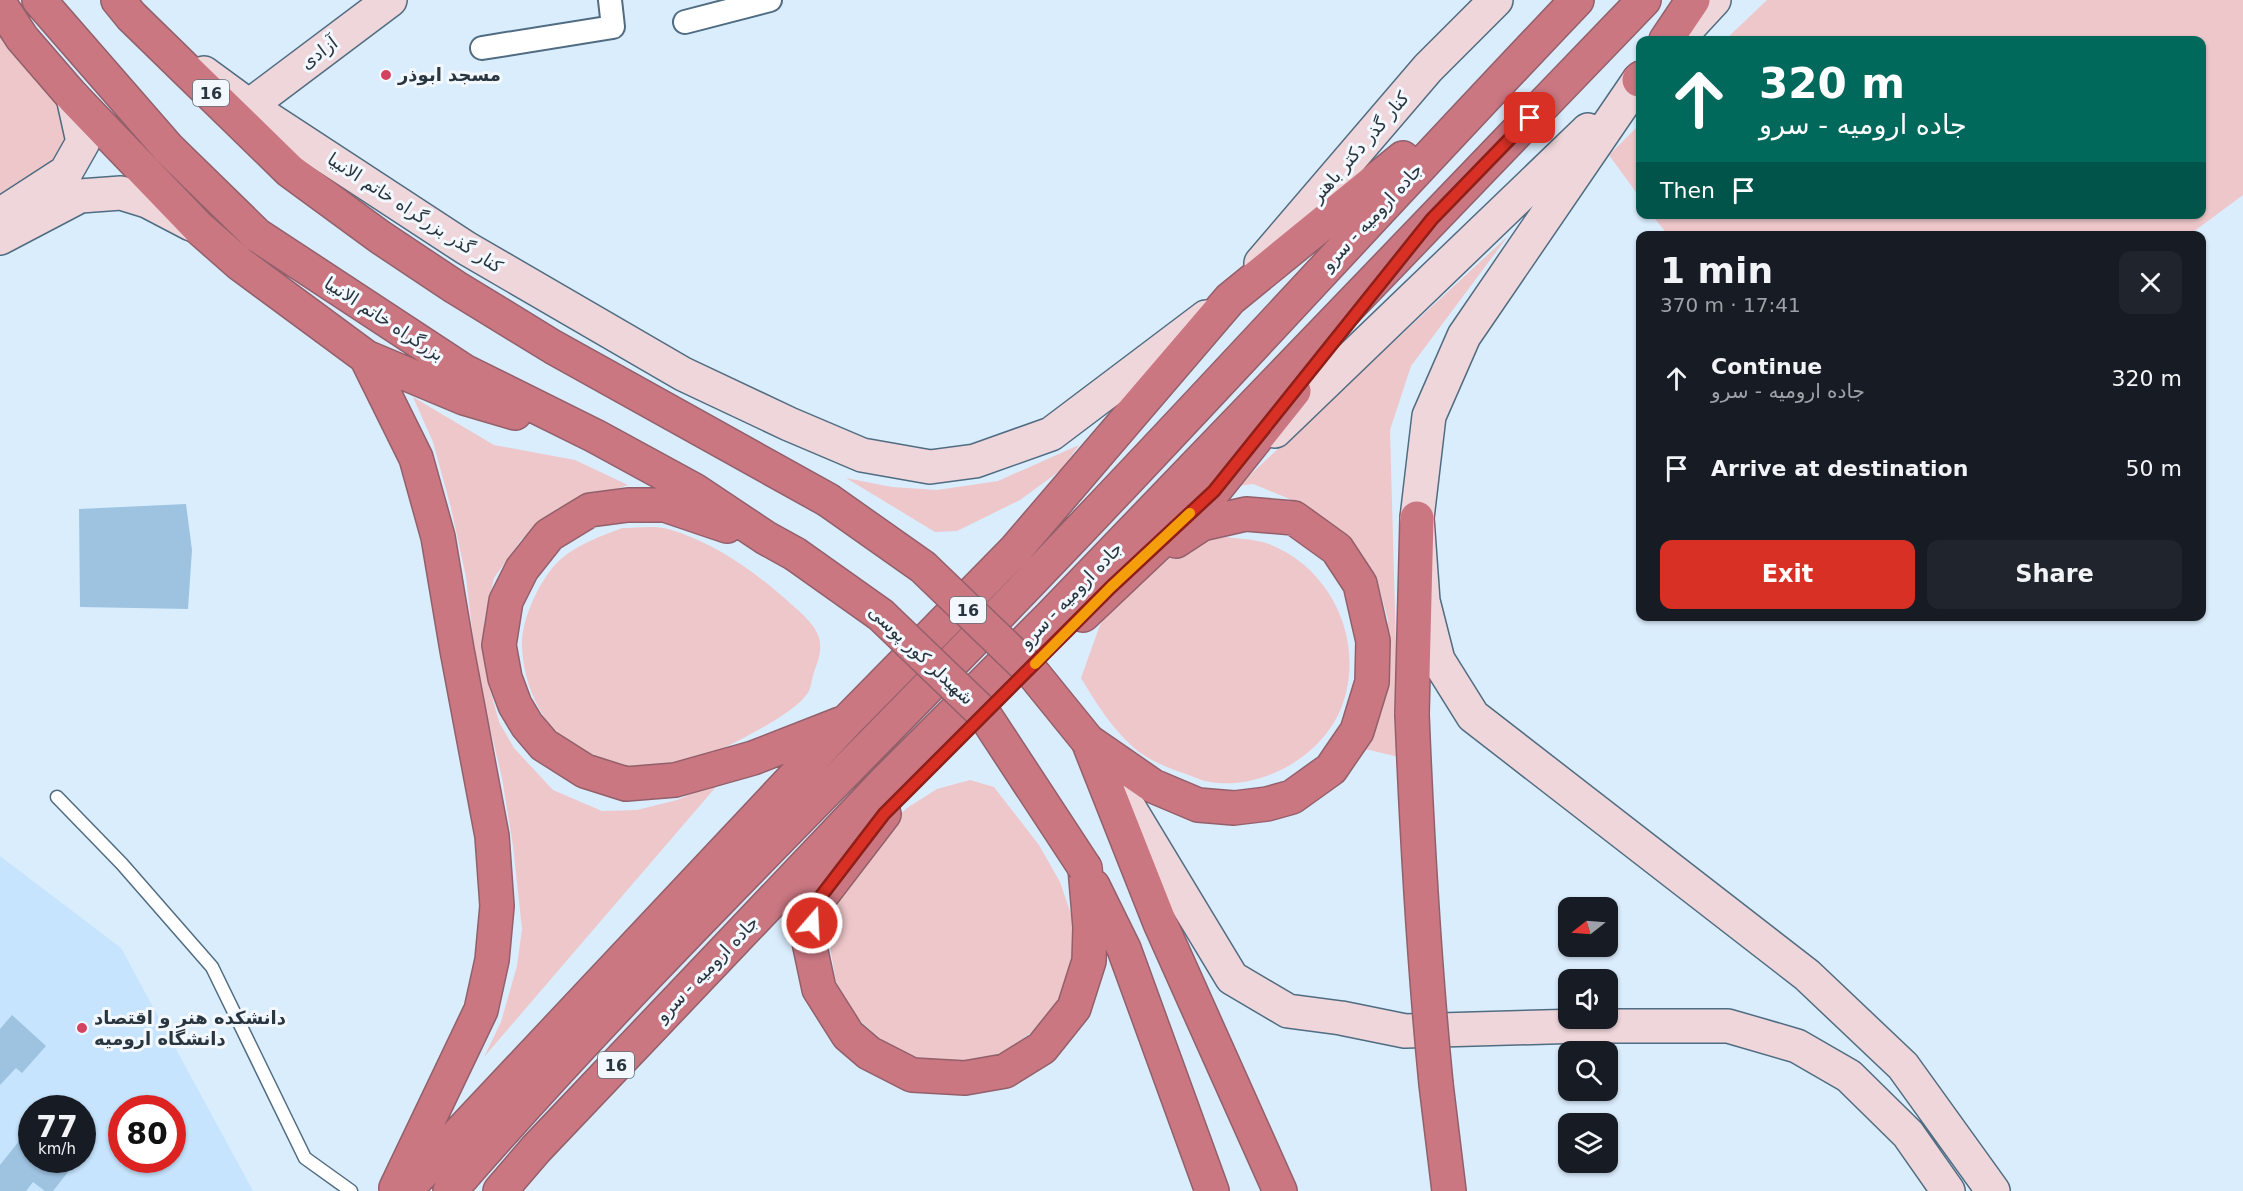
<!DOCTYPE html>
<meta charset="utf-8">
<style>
body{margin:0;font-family:"DejaVu Sans","Noto Naskh Arabic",sans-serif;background:#20242c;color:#f1f3f6;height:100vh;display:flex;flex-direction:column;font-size:22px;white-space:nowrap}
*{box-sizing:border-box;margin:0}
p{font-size:20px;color:#9ea1a6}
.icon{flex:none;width:33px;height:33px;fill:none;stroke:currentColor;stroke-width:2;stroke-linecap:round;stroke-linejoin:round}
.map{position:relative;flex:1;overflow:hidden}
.drawer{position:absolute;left:1636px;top:231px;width:570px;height:390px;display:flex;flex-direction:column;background:#171b24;border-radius:12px;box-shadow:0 2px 4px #0004}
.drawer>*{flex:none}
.top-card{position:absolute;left:1636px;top:36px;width:570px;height:183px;border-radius:12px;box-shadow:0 2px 4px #0004;background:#00695c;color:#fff;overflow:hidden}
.needle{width:39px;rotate:253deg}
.fabs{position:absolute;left:1558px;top:897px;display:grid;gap:12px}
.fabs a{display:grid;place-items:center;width:60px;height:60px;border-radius:12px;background:#171b24;box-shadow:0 2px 4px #0004;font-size:30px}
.speed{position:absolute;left:18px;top:1095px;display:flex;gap:12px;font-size:30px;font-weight:700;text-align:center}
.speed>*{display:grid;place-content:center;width:78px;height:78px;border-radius:50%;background:#171b24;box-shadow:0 2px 4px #0004;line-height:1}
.speed small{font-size:15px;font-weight:400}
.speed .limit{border:9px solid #d22;background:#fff;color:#111}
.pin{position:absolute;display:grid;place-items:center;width:51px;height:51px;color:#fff;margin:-26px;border-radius:12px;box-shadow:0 3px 9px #0006}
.me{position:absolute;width:66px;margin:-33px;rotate:19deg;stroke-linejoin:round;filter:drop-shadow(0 0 4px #0008)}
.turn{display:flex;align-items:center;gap:21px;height:126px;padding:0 24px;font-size:27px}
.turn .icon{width:78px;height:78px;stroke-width:2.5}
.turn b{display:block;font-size:42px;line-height:51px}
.then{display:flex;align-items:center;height:57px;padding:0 24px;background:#0003;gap:12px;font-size:22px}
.round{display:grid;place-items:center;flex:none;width:63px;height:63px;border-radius:12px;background:#20242c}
.overview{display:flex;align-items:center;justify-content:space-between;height:102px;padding:0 24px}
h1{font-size:36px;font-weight:600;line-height:45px}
.primary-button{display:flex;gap:12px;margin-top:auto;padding:12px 24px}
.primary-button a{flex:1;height:69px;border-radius:12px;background:#d93025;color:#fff;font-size:24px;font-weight:600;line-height:69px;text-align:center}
.primary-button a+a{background:#20242c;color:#f1f3f6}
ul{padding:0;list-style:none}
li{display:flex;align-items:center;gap:18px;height:90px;padding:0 24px}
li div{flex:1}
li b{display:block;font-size:22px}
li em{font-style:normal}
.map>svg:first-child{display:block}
.built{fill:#c6e4fd;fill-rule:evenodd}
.green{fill:#eec7ca}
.building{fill:#9ec3e1}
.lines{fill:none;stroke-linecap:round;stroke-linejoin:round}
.lane-casing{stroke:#506c82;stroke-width:15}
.street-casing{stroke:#506c82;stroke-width:26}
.secondary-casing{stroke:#506c82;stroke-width:36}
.highway-casing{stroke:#92606b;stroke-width:36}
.lane{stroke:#fff;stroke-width:12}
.street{stroke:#fff;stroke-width:22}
.secondary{stroke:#efd6da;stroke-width:33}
.highway{stroke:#ca7782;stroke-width:33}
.highway-bridge-casing{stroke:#92606b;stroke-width:36;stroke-linecap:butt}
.highway-bridge{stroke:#ca7782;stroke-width:33}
.route-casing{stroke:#8d1f18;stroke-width:15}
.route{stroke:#d93025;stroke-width:10}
.slow{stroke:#f59e0b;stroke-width:10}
.poi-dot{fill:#d24361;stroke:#f2f8fe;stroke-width:2}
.labels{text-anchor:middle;stroke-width:6;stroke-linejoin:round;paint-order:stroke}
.shield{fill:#f2f8fe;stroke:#657078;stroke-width:1.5}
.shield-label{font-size:16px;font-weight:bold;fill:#29363f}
.street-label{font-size:18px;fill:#29363f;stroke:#f2f8fe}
.poi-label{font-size:18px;font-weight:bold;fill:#29363f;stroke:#f2f8fe;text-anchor:start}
</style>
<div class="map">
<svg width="2243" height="1191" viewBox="0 0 2243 1191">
<rect width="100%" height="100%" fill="#daedfd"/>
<path class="built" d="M0,856l121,92 132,243h-253zM32,1108h50v52h-50zM122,1108h50v52h-50z"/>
<path class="green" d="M1767,0h476v195l-54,40h-521l-16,-20 550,-1v-174h-477z
M0,24l61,76 14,37 -27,27 -48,34z
M1641,123v76l-32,-44z
M1508,236l-97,130 -21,64 9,327 -34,-8 18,-66 5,-63 -12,-45 -28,-37 -46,-34 -49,-20 -15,2z
M413,397l81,48 81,15 53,25 -70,23 -37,32 -27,38 -10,44 3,56 12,44 15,26 39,42 49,21 35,-1 40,-10 44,-19 -237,276 17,-35 16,-56 5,-37 -9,-83 -11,-68 -25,-105 -11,-96 -15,-69 -18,-66z
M1079,445l-18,25 -41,30 -63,31 -22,1 -89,-54 46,9 45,3 61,-9z
M622,528c14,0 32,-3 46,1 48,14 86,42 123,75 9,8 25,21 28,34 3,11 0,21 -4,31 -3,7 -3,15 -6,22 -6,12 -30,27 -42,34 -32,18 -90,49 -126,47 -69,-3 -116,-59 -119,-125 -1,-24 13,-56 28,-76 17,-23 46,-33 72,-43z
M1226,537c13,2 28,2 40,6 65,23 100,98 76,163 -19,50 -79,84 -132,76 -7,-1 -14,-4 -21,-7 -19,-6 -42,-15 -56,-28 -22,-20 -37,-44 -52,-69l19,-53 19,-28 32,-34 36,-19z
M970,780l24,7 45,58 21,37 13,38v41l-13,38 -25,31 -33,23 -39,10 -40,-3 -37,-16 -30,-27 -20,-35 -7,-41 6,-40 46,-69 26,-24 30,-19z"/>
<path class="building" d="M186,504l6,46 -4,59 -108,-2 -1,-98z
M12,1015l34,31 -24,27 -6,-5 -16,17v-56z
M27,1131l5,4v25h30l10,7 -19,24h-8l-12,-9 -7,9h-26v-26z"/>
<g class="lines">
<g class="lane-casing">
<path id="lane" d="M57,797l65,67 90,103 93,191 46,33"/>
</g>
<g class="street-casing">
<path id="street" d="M685,22l85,-22
M482,48l131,-21 -3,-27"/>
</g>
<g class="secondary-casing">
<path id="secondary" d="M1677,40l37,-40
M204,73l45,33 217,142 217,126 106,50 73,31 68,12 45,-6 76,-27 155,-117
M1639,80l-175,256 -35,80 -12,102 6,83 15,59 35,56 334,259 96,91 90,125
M249,106l141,-106
M0,215l66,-43 17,-30 -10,-45
M0,238l80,-42 41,-3 26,8 44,23
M1261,263l167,-195 68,-68
M1275,431l313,-301
M1116,786l116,192 56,33 53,7 64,13 176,-5h147l69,20 52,30 59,58 40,57"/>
</g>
<g class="highway-casing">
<path id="highway" d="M39,0l129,148 89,87 207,136 131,65 99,54 72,48 29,16
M118,0l13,16 159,155 90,66 75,50 98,60 275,153
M0,4l22,34 51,59 126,131 41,36 126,93 98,41 51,15
M1666,40l27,-40
M1639,80l2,-2
M366,357l50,101 22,79 19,113 35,186 5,70 -5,54 -11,50 -85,178
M727,526l-62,-21h-37l-38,5 -41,25 -27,34 -16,32 -7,44 6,33 10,27 12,20 17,20 41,26 41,13 49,-4 78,-22 87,-34
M1083,615l131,-124 80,-100
M1412,714l5,-196
M1088,741l65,45 45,19 36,3 33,-4 25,-7 39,-28 26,-38 15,-49 1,-41 -13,-57 -23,-35 -43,-31 -48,-4 -44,10 -26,17
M1088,741l72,182 120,268
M884,814l-69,90 -6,38 10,47 29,46 21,18 43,22 53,3 40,-7 37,-23 32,-40 15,-47 1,-34 -5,-59
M1093,886l31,63 88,242
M1436,1084l13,107
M405,1191l442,-470 169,-172 214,-250 173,-141
M450,1191c184,-212 386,-407 580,-609 184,-191 363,-389 547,-582
M500,1191l36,-42 347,-365 167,-167 594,-617"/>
</g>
<use href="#lane" class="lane"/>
<use href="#street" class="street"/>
<use href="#secondary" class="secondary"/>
<use href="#highway" class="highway"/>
<g class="highway-bridge-casing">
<path id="highway-bridge" d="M828,500l95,67 109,105 56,69
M795,554l86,61 103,99 101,154
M1412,714c5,124 12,247 24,370"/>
</g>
<use href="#highway-bridge" class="highway-bridge"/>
</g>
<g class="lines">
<g class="route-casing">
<path id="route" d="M812,923l3,-19 69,-90 227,-227 103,-96 218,-272 98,-101"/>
</g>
<use href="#route" class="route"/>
<path class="slow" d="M1035,664l76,-77 79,-74"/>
</g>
<g class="poi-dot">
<circle cx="386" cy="75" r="6"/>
<circle cx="82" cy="1028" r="6"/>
</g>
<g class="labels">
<g class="shield">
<rect x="193" y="80" width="36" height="26" rx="4.5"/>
<rect x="950" y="597" width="36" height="26" rx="4.5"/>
<rect x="598" y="1052" width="36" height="26" rx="4.5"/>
</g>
<g class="shield-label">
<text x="211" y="99">16</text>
<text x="968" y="616">16</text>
<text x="616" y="1071">16</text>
</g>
<g class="street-label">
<text transform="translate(319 53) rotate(-37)" y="6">آزادی</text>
<text transform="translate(1360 147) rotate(-49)" y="6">کنار گذر دکتر باهنر</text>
<text transform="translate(415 213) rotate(33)" y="6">کنار گذر بزرگراه خاتم الانبیا</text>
<text transform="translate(1372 217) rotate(-47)" y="6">جاده ارومیه - سرو</text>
<text transform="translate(384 319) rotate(33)" y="6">بزرگراه خاتم الانبیا</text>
<text transform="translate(1071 595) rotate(-46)" y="6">جاده ارومیه - سرو</text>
<text transform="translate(921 655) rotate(43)" y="6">شهیدلر کور پوسی</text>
<text transform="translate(707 969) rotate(-46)" y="6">جاده ارومیه - سرو</text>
</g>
<g class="poi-label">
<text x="398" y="81">مسجد ابوذر</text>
<text x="94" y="1024">دانشکده هنر و اقتصاد<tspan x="94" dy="21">دانشگاه ارومیه</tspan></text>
</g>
</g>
</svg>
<div class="fabs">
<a><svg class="needle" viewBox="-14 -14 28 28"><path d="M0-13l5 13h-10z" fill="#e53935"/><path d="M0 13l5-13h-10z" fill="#9ea1a6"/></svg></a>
<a><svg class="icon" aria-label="sound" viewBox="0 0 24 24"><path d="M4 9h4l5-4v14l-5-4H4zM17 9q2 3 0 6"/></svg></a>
<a><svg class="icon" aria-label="search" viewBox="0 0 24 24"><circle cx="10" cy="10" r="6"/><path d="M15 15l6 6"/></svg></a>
<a><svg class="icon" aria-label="layers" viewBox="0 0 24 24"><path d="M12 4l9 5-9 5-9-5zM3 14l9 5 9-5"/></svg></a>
</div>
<div class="speed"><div>77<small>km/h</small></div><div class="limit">80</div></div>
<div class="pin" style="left:1530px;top:118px;background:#d93025"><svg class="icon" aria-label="arrive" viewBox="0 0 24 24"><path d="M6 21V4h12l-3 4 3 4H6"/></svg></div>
<svg class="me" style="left:812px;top:923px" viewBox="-20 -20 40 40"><circle r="17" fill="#d93025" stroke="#fff" stroke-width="3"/><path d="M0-11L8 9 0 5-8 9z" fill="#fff"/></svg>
<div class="top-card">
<div class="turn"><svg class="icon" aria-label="ahead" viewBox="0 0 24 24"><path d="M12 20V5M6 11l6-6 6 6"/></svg><div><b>320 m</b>جاده ارومیه - سرو</div></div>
<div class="then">Then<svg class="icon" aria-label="arrive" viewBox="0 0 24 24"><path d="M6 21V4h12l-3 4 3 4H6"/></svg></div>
</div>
<section class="drawer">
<div class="overview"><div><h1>1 min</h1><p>370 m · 17:41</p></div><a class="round"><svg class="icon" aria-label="close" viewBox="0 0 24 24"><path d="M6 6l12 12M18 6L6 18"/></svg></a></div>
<ul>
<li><svg class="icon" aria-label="ahead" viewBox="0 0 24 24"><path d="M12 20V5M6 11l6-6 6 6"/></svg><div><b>Continue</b><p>جاده ارومیه - سرو</p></div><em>320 m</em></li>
<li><svg class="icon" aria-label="arrive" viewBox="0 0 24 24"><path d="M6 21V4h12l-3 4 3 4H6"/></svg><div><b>Arrive at destination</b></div><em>50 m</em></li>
</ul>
<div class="primary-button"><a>Exit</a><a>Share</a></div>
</section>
</div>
